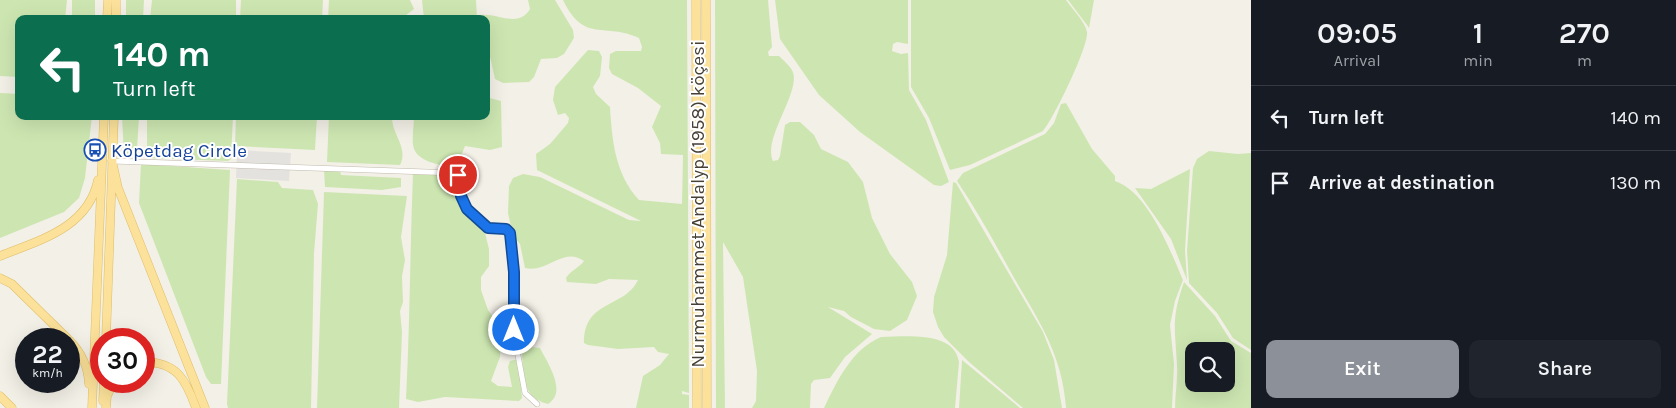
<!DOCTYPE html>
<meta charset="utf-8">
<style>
body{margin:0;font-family:Karla,sans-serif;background:#20242c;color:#f1f3f6;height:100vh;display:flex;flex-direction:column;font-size:19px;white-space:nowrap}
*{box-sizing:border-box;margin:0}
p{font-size:16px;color:#9ea1a6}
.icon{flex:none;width:28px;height:28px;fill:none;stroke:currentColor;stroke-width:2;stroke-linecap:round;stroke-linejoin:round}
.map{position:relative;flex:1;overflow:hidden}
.panel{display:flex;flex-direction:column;background:#171b24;width:425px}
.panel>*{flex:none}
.banner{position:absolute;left:15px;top:15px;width:475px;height:105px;border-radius:10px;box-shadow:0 5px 20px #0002;background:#0b6e4f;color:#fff;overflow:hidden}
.buttons{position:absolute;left:1185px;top:342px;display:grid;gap:10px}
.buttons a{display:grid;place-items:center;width:50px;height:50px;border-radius:10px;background:#171b24;box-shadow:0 5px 20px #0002;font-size:25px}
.speed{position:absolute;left:15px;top:328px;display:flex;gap:10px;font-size:25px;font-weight:700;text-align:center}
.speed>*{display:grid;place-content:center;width:65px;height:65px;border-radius:50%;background:#171b24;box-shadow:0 5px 20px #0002;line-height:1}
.speed small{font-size:12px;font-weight:400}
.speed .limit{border:8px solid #d22;background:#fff;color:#111}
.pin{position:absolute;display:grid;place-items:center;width:42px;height:42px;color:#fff;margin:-21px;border:2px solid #fff;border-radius:50%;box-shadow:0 1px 5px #0007}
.me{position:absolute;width:55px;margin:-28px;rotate:0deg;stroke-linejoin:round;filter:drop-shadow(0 0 4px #0008)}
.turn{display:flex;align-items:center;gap:18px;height:105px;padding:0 15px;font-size:22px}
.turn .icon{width:65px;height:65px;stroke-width:2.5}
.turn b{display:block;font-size:35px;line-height:42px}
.eta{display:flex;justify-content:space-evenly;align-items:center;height:85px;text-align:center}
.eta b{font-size:30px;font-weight:600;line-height:35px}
.action{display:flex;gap:10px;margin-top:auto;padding:10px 15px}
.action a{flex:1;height:58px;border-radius:10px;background:#8c9099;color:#fff;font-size:20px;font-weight:600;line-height:58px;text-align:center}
.action a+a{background:#20242c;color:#f1f3f6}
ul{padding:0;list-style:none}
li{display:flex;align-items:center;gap:15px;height:65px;padding:0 15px;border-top:1px solid #363941}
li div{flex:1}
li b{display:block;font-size:19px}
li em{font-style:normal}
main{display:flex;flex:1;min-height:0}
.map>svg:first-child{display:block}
.green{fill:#cde6b1;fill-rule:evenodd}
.parking{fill:#e4e2df}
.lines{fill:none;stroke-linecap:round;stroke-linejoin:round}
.street-casing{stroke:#c1baad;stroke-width:6}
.primary-casing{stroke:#dfbe69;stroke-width:9}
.street{stroke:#fff;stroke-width:5}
.primary{stroke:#fbe199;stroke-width:8}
.route-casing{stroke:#114b97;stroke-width:12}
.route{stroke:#1a73e8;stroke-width:9}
.labels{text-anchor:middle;stroke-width:4;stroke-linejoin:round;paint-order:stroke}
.transit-label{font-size:19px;fill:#164399;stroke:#fff;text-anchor:start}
.street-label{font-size:19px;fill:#464036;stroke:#fff}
</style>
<main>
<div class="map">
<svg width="1251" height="408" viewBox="0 0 1251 408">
<rect width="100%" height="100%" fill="#f3f0e7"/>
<path class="green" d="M0,0h67l-2,19h-46v58l-19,-1z
M72,0h23v19h-23z
M126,0h18l-1,19h-17z
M152,0h84v19h-86z
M241,0h82l-1,19h-82z
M329,0h81l4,9 -13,10h-73z
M422,0h54l1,19h-53z
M528,0h27l18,30 1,8 -10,16 -7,4 -16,1 -7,18 -5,5 -26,1 -8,-4 -6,-27 -3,-5v-28h-5l-1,-4c17,-3 38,14 50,-6z
M563,0h124l2,393 -7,-2v3l7,1v13h-53l7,-32 17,-11 9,-11 -11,-2 -4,-5 -36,2 -30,-4 -4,-2c0,-44 40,-34 54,-63l-29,-1 -13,5 -29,-2 -1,-4c5,-8 13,-10 18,-17 -21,-15 -35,12 -59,7l-5,-24 -7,-8 -5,-23 1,-27 4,-8 10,-4 17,3 89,43 12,1 -104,-51 -1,-16 14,-10 18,-21 1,-5 -4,-5 -7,2 -5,-15 2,-13 33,-37 11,1 3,6 -2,19 -7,11 3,7 14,13c2,33 5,67 29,93l43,4 1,-49 -22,-1 -1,-11 -8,-16 9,-21 -23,-18 -26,-14 -3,-6 1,-14 6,-3h25l1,-4 -3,-9c-34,-16 -55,6 -76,-38z
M715,0h53l4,47 -4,5 1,4h10c4,4 10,9 13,14 11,20 -30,68 -19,91l5,-1 2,-4 5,-31 5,-3h10l14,13 7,14 27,13 15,20 9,36 18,36 22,28 5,14 -10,24 -17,11 -16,-2 -23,-12 -7,-6 -16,-4 44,27 -27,23 -15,21 -16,2 -3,4 -1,24h-58l4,-7 1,-30 -14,-94 -20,-35 2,166h-9z
M775,0h133v44l-11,-2 -4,2 -1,7 9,3 7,-1 1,37 17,30 23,62 -8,4 -7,-1 -74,-53 -41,-37 -39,-56z
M911,0h155c6,9 19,21 21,32 2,14 -34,88 -44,99l-73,34 -20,5 -21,-52 -18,-31z
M1068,0h26l-5,28 -2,-3z
M0,93l19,1v22h73l-7,62 -6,20 -15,14 -64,26z
M486,97l15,4 1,46 -12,3 -25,-4 -8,20c-14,1 -42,-4 -44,-21 -1,-9 1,-20 1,-29h72z
M1066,103l26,46 23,27v5c33,11 55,69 68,99l-8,21 -5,24 4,39 -2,44h-106c-4,-58 -31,-92 -58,-141 -16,-29 -32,-58 -51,-86l6,-8 82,-39 9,-11 7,-19z
M122,116h17l-2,33 -6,7 -7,-1z
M147,116h86l-2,43 -3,2 -81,-3z
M236,116h81l-2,34 -80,-4z
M329,116h63c-1,18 17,31 8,49l-73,-3z
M1209,151l29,3 13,-1v197l-18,-12 -16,-25 -28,-30 -2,-32 6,-83 4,-9z
M141,164l89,6 -9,214h-10l-5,-7 -67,-174z
M324,169l16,1 1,5 60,3v9l-19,3 -57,-3z
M1190,169l-5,81 2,30 -16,-41 -36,-51 16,1z
M413,173l42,1 3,4 6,30 20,21 5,20v17l-8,11v13l7,20 14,20 -2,27 -9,24 7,5 14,1 -4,-20 2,-6 9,-2 3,39 -3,3 -74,-4 -27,5 -12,-3c4,-76 4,-151 7,-226z
M237,179l41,3 4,6 31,2 5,14 -4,49 -3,155h-83l-1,-4z
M953,182l3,1 87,149 11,28 8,48h-39l-54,-46 -25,-25 -6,-10 -5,-15 1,-15 13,-42z
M324,192l83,4 -6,41 4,23 -3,16 1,26 -3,9 2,21 -3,76h-82z
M1184,282l31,34 16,25 20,12v55h-76c0,-14 3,-28 2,-43 -2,-37 -6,-46 7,-83zM1194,351h32v33h-32z
M881,337c23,0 73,-7 78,25l-4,46h-131c13,-27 28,-59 57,-71z
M523,346l17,2c7,14 28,44 8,56 -29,-7 -23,-32 -27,-57z
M962,360l5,4 53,44h-61z"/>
<path class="parking" d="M237,150l54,3 -2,28 -53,-3z"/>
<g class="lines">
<g class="street-casing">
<path id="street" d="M112,161l344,12 3,4 4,24 8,12 17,15 18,1 4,4 4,39v62l11,59 12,11"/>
</g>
<g class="primary-casing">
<path id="primary" d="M696,0l1,408
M706,0l1,408
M107,19l1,-19
M116,19v-19
M112,161l6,27 87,220
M0,256c40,-16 88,-28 98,-76
M0,278l12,6 56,55
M106,339l8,-223
M69,340c13,13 19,26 20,44
M144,362c33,0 42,18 52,46
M0,396l12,12
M103,401l1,-20
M92,408l12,-292
M106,408l1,-12 7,-15"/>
</g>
<use href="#street" class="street"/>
<use href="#primary" class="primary"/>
</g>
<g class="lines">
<g class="route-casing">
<path id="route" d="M458,175l3,21 6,13 21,19 18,1 4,4 4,39v58"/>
</g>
<use href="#route" class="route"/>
</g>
<defs>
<g id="bus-ring" transform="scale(1.125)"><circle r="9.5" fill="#fff" stroke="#1a4fb4" stroke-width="1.5"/><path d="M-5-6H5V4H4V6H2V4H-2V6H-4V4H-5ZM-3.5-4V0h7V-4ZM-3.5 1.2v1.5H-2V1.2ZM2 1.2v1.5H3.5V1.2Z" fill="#1a4fb4"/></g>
</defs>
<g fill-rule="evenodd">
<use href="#bus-ring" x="95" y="150"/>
</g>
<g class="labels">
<g class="transit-label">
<text x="111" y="157">Köpetdag Circle</text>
</g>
<g class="street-label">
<text transform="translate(697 204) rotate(-90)" y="7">Nurmuhammet Andalyp (1958) köçesi</text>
</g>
</g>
</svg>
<div class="buttons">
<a><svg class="icon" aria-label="search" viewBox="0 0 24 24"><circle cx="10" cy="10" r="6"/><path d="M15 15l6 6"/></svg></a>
</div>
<div class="speed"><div>22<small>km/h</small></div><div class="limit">30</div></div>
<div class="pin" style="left:458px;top:175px;background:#d93025"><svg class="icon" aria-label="arrive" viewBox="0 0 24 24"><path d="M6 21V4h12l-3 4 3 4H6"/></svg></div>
<svg class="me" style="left:514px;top:330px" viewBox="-20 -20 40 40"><circle r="17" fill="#1a73e8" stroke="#fff" stroke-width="3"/><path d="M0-11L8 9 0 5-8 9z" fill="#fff"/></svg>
<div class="banner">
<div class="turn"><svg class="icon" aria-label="left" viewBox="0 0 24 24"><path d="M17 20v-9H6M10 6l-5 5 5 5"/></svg><div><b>140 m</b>Turn left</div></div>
</div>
</div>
<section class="panel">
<div class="eta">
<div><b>09:05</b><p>Arrival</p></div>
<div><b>1</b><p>min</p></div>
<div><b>270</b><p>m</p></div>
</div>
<ul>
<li><svg class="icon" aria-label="left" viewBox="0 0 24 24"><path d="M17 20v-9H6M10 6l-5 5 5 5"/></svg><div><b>Turn left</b></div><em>140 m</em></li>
<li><svg class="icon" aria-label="arrive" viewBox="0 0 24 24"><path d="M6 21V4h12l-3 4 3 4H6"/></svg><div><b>Arrive at destination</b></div><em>130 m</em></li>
</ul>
<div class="action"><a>Exit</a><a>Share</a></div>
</section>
</main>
